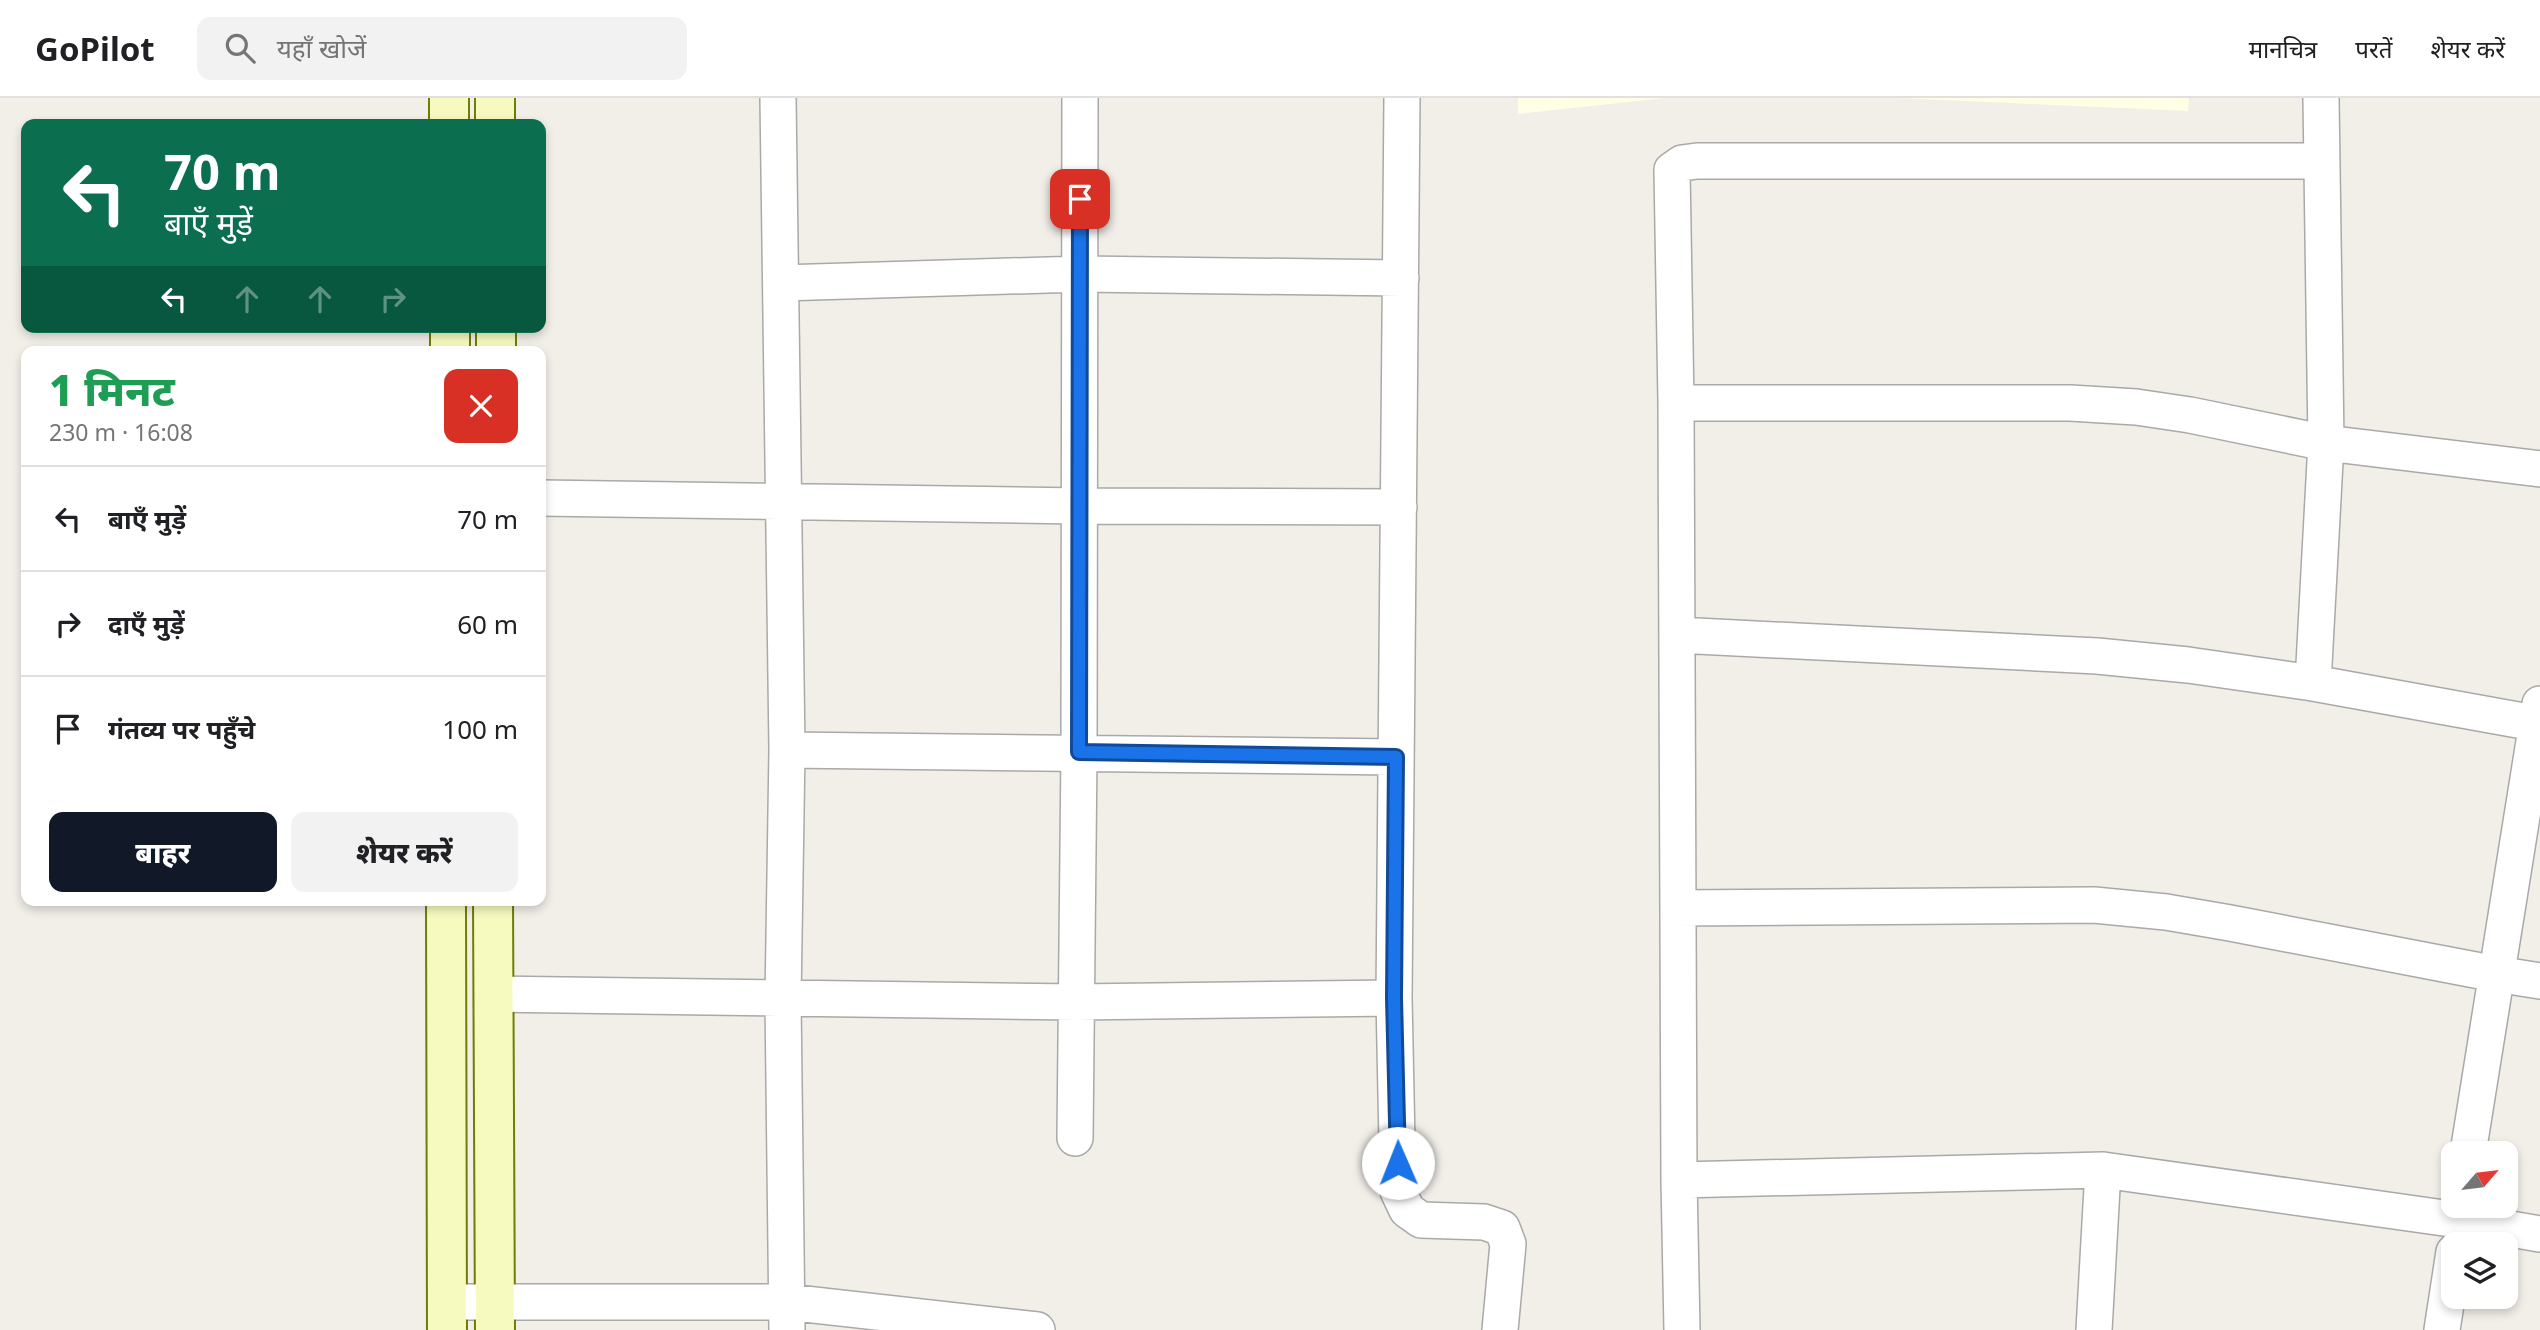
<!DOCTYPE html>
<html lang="hi">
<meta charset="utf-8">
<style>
body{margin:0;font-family:"Noto Sans","Noto Sans Devanagari",sans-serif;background:#f2f2f2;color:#202124;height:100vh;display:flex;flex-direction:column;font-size:26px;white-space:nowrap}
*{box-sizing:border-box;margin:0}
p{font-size:23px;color:#757577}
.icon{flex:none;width:38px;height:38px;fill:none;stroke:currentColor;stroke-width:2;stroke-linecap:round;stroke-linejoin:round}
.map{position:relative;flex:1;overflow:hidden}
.side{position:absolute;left:21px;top:248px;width:525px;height:560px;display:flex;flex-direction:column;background:#fff;border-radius:14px;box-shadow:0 4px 10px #0003}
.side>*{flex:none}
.hud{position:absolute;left:21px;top:21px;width:525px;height:214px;border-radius:14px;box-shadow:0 4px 10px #0003;background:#0b6e4f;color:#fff;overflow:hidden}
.needle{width:46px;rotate:62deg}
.fabs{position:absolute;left:2441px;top:1043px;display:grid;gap:14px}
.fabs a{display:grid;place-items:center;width:77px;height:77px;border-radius:14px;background:#fff;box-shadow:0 4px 10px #0003;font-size:35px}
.pin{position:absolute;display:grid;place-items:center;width:60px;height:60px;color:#fff;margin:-30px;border-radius:14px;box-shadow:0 4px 10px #0006}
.me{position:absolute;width:77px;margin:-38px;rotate:359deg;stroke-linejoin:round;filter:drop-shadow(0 0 5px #0008)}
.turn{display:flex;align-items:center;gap:24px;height:147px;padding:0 28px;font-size:32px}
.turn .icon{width:91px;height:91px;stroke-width:2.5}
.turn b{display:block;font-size:49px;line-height:60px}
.lanes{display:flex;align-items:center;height:66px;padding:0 28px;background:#0003;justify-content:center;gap:35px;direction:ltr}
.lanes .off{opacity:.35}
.round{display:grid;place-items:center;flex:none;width:74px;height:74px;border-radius:14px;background:#f2f2f2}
.overview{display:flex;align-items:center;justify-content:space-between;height:119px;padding:0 28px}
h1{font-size:42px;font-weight:800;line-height:52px;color:#1e9e55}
.primary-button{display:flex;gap:14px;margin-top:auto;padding:14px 28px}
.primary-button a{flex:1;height:80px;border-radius:14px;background:#111827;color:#fff;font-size:28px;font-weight:800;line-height:80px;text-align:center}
.primary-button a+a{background:#f2f2f2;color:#202124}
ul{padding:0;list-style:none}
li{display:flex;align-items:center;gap:21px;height:105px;padding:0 28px;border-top:2px solid #e0e0e0}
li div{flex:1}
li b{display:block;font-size:26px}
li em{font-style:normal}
header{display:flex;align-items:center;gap:42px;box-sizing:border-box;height:98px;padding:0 35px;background:#fff;border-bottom:2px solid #e0e0e0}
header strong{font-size:33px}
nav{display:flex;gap:38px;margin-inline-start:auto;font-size:24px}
.search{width:490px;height:63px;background:#f2f2f2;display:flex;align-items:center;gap:18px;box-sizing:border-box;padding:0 24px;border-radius:14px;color:#757577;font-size:26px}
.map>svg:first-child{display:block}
.education{fill:#ffffe5}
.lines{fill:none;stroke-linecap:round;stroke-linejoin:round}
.minor-casing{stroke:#a9a9a9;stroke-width:38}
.secondary-casing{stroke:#707d05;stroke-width:42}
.minor{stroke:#fff;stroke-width:35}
.secondary{stroke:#f7fabf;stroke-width:38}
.route-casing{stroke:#114b97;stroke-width:18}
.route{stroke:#1a73e8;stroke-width:12}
</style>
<header>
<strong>GoPilot</strong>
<div class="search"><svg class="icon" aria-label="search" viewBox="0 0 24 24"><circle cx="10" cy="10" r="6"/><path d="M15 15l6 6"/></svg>यहाँ खोजें</div>
<nav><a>मानचित्र</a><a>परतें</a><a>शेयर करें</a></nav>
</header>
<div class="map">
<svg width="2540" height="1232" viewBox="0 0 2540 1232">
<rect width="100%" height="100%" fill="#f2efe9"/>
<path class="education" d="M1518,0h147l-147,16z
M1897,0h292l-1,13z"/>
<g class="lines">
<g class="minor-casing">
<path id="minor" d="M778,0l9,652 -4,250 4,330
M1402,0l-8,900 4,193 9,19 14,10 63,2 18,6 6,16 -8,86
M781,185l299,-9 321,4
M1676,305h394l66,4 54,8 136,28 214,26
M541,400l539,8 319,1
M1677,537l420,21 91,9 125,18 227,41
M2313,585l13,-240 -5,-345
M787,652l609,7
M1678,810l416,-3 72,7 64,11 266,51 44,7
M493,896l583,8 318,-4
M1075,1040l4,-386 1,-654
M2468,1055l72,-449
M1679,1082l424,-10 355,50 82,14
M447,1204h340l250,28
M1682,1232l-3,-150 -3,-777 -4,-233 10,-7 15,-2h625
M2094,1232l9,-160
M2442,1232l12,-78"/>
</g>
<g class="secondary-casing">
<path id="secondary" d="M449,0v26
M495,0v26
M450,229v25
M496,229v25
M446,803l1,429
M493,803l2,429"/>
</g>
<use href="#minor" class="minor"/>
<use href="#secondary" class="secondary"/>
</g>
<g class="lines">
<g class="route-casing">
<path id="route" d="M1080,101l-1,553 317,5 -2,241 4,165"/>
</g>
<use href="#route" class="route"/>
</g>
</svg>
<div class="fabs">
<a><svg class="needle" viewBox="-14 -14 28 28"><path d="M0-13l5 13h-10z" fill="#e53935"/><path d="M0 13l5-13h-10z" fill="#757577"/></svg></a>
<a><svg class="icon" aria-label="layers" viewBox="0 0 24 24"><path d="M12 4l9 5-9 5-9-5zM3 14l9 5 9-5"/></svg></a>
</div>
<div class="pin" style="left:1080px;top:101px;background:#d93025"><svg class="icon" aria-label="arrive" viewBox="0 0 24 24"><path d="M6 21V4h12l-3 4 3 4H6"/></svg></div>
<svg class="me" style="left:1398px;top:1065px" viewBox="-20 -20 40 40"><circle r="19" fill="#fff"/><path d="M0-13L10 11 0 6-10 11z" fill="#1a73e8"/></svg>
<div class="hud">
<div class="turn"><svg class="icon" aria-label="left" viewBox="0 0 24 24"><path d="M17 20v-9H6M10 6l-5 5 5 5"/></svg><div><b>70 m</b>बाएँ मुड़ें</div></div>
<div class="lanes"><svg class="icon" aria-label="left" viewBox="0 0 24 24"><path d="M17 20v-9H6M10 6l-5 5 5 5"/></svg><svg class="icon off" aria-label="ahead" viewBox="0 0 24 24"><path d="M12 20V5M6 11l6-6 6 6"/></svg><svg class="icon off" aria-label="ahead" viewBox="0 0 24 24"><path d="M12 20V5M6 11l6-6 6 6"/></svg><svg class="icon off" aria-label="right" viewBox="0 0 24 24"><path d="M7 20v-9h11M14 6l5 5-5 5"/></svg></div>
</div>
<section class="side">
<div class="overview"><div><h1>1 मिनट</h1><p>230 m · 16:08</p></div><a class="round" style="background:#d93025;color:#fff"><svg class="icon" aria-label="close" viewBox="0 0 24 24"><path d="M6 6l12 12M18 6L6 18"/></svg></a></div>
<ul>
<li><svg class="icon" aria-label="left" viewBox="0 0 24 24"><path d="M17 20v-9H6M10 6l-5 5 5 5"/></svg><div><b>बाएँ मुड़ें</b></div><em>70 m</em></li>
<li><svg class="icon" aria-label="right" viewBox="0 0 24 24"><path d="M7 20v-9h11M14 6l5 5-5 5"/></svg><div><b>दाएँ मुड़ें</b></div><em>60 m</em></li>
<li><svg class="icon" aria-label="arrive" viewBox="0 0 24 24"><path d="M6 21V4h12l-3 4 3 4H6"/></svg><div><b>गंतव्य पर पहुँचे</b></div><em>100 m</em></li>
</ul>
<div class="primary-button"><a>बाहर</a><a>शेयर करें</a></div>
</section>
</div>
